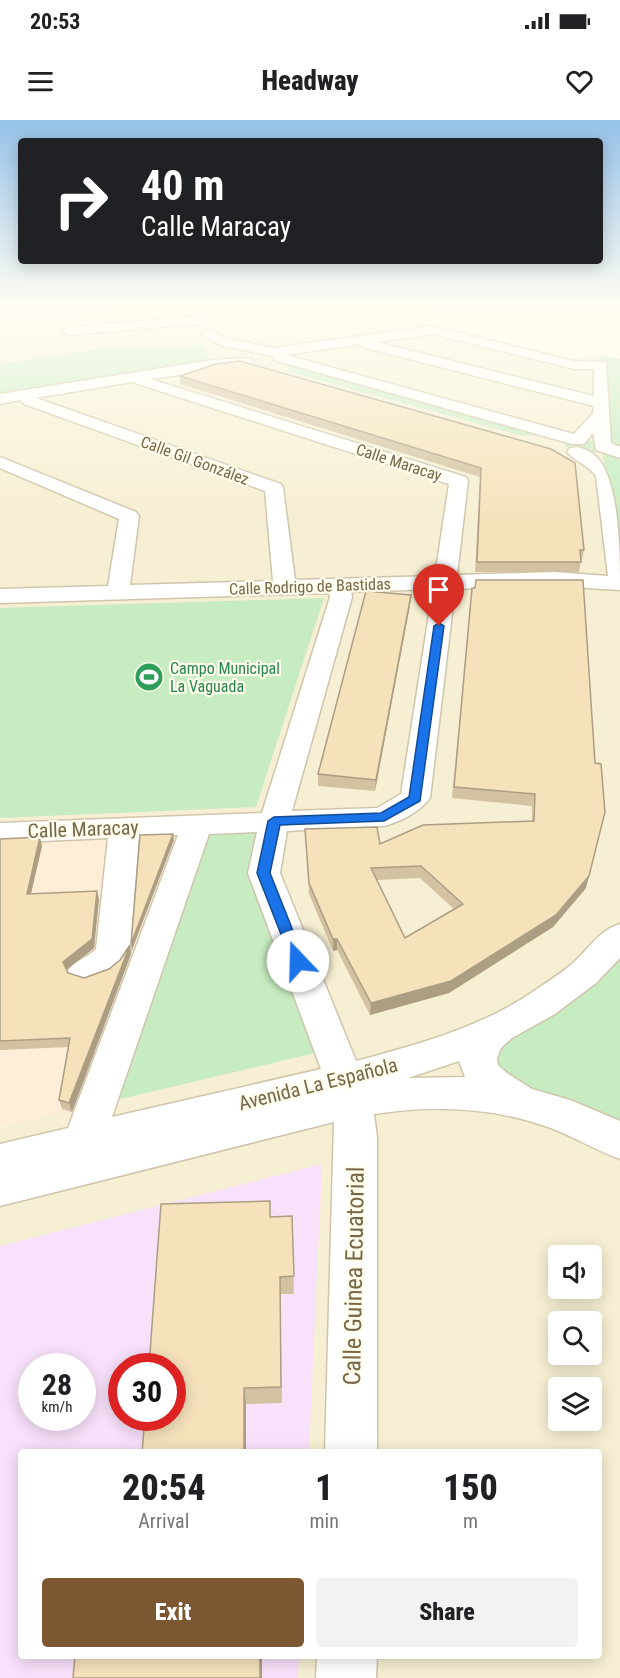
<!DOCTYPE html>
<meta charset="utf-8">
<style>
body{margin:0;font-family:"Roboto Condensed",sans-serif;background:#f2f2f2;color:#202124;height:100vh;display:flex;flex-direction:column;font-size:22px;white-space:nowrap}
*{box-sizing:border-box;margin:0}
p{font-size:20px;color:#757577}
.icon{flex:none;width:33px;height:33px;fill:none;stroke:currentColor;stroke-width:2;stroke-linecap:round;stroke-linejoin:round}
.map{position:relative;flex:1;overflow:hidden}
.side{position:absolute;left:18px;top:1329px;width:584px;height:210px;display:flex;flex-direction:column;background:#fff;border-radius:6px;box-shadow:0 3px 15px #0003}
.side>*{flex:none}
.banner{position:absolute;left:18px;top:18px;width:585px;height:126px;border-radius:6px;box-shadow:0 3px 15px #0003;background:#202124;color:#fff;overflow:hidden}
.buttons{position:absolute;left:548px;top:1125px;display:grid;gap:12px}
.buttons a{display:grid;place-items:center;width:54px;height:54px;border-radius:6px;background:#fff;box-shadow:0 3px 15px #0003;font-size:30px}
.speed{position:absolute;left:18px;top:1233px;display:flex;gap:12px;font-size:30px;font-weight:700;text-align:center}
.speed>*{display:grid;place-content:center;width:78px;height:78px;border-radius:50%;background:#fff;box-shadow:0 3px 15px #0003;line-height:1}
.speed small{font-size:15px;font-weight:400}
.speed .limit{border:9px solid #d22;background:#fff;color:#111}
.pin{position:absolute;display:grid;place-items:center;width:51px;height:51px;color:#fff;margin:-62px -26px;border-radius:50% 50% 50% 0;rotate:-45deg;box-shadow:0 0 6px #0007}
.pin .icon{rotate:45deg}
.me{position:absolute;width:66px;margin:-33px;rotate:339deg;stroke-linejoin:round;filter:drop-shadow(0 0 4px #0008)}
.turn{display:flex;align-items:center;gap:21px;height:126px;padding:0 24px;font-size:27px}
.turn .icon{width:78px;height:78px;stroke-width:2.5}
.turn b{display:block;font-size:42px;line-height:51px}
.eta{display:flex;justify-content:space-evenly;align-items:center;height:102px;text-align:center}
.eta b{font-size:36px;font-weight:800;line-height:42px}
.cta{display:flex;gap:12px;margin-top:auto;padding:12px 24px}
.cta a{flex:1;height:69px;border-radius:6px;background:#7d5732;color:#fff;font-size:24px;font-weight:800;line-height:69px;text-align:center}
.cta a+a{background:#f2f2f2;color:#202124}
.status{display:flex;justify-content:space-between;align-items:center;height:42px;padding:0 30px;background:#fff;direction:ltr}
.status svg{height:16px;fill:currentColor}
header{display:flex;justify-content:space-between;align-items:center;height:78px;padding:0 24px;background:#fff;font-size:27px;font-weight:800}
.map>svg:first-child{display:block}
.residential{fill:#f6efd3;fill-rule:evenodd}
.commercial{fill:#feeed8}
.education{fill:#f8e1fa;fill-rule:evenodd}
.green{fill:#c8ecc2}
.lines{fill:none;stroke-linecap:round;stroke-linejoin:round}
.minor-casing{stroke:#d0c5aa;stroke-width:3}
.minor{fill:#fff;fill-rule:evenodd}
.wall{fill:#d3c2a1;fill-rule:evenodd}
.shaded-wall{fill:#ac9e83}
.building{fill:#f5e2bb;stroke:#ac9e83;stroke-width:1.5;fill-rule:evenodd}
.route{fill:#1a73e8;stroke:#114b97;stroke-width:1.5}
.labels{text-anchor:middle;stroke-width:4.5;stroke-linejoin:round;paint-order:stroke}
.far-street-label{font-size:16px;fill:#786648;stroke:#fffdec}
.far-leisure-label{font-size:16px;fill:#27864d;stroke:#fffdec;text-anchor:start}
.street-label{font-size:20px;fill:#786648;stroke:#fffdec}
.near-street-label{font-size:24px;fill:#786648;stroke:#fffdec}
</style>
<div class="status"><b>20:53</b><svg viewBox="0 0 49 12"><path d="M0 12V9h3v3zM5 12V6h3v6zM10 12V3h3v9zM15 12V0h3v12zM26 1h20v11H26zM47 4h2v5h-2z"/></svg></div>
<header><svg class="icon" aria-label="menu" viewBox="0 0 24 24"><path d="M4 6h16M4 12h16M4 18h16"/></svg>Headway<svg class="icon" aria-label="heart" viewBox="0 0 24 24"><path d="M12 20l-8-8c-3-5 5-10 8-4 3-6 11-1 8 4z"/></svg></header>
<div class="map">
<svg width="620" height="1558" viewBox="0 0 620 1558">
<rect width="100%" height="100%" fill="#fefbe5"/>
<path class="residential" d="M0,182h441l-9,25 127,31h23l8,-4 30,5v1319h-620zM558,1136h33v32h-33zM558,1202h33v32h-33zM32,1246h50v52h-50zM122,1246h50v52h-50zM558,1268h33v32h-33zM21,1332h577v204h-577z"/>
<path class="commercial" d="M193,716l-98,269 -95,22v-283z"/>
<path class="education" d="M322,1044l-13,288h-288v204h278l-1,22h-298v-432zM32,1246h50v52h-50zM122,1246h50v52h-50z"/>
<path class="green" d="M204,225l5,17 -209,34v-32l108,-16z
M601,235l19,4v224l-18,-133c-10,5 -30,5 -38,-5 9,-8 24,-6 34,-2l4,-30z
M296,245l244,67 -3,3 -14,1 -237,-65 3,-5z
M324,478l-68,209 -256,11v-210z
M275,712l-11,41 68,176 -237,56 98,-269z
M620,816v205l-143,-83z"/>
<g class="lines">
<g class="minor-casing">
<path id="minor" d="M91,182h12l-5,10 -12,3h-86v-8h86z
M203,196l7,4 -2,3 -139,12 -7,-4 7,-4z
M432,206l142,35 32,1 5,81 9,4v11l-24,-8 -3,-17 -9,11h-12l-298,-84 -1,-4 -52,-11 -20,-11 7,-4 22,9 44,9zM432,214l142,35h20v27l-218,-54zM360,224l2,3 232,59 -1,7 -19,21 -288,-79z
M247,238l5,1 2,3 -2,3 -102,14 316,98 2,4 -11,94 97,-3 54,4 -12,-100c-8,-11 -20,-14 -29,-24l3,-4c9,-2 14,1 22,5 28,20 28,98 28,137l-66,-4 -99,3 -25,209c-9,13 -30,24 -46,28l-97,5 -7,42 76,188c60,-16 123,-33 175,-68 13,-9 28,-18 41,-29 16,-14 27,-34 48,-40v34l-24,25 -41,31 -43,24 -11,10 -4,10 1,7 9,8 25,16 38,11 50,21v38c-25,-9 -47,-23 -72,-32 -55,-20 -117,-22 -174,-13l3,24v314h-52l9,-330 -334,84v-62l68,-16 110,-293 -39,2 -9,114 -10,17 -10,8 -25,9 -13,-4 -5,-9c7,-12 19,-13 29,-23l12,-111 -108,5v-20l262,-10 68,-216 -1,-4 -329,10v-14l108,-3 11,-67 -119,-51v-11l136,55 3,4 -9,69 143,-4 -8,-90 -241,-87 -4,-4 -20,4v-10l212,-34zM132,262l317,102 -14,92 -140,4 -12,-92 -2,-4 -245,-86zM433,469l-32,205 -24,14 -85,3 60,-214 -1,-5zM257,712l-9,41 73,196 -209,48 97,-283zM459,941l6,16 -57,1z
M317,1536h60l-1,22h-60z"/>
</g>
<use href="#minor" class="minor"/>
</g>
<path class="wall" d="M180,256l371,73 33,101 -2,10h-1l-2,12h-104l5,-95 -300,-93z
M476,460l110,308 -33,39 -104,66 -79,22 -33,-65 -4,1 -24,-57 -4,-65 75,15 152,-23v-15l-80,-8 20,-210h3zM420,758l34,31 -49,29 -28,-58z
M411,475l-1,10 -35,186 -57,-5v-12z
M0,719l42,7 -11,47 68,6 -5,49 -28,22 2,3 16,5 25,-9 11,-9 10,-15 1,9 -59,158 -10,-3 -3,-9 10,-53 -69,3z
M270,1081l1,16 21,-1 2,78h-14l2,109 -36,1v48h-104z"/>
<path class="shaded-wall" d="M411,475l-1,10 -35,186 1,-11z
M605,692l-19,76 -33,39 -104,66 -79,22 1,-12z
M173,714l1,6 -42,110 -1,-6z
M40,717l2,9 -13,56 -2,-8z
M97,771l2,8 -5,49 -29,23 -2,-9z
M333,819h4v11l-4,1z
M130,825l1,9 -59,158 -3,-9z
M244,1268l2,16v48h-2z
M260,1536h2v22h-2z"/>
<path class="building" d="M240,241l311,88 24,14 9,87h-4l1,12h-104l4,-94 -301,-92 36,-12z
M476,460h107l12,183 6,1 4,48 -16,64 -33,39 -105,66 -80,22 -34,-64h-4l-24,-56 -4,-54 72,-2 3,17 43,-19 111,-4 1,-27 -81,-7 18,-199h3zM421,746l42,38 -58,34 -34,-70z
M366,471l45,4 -35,185 -58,-6z
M173,714l-42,110 9,-109z
M40,717l-13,57 70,-3 -5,48 -29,23 5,11 16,5 25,-9 11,-9 10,-15 -61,158 -10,-3 11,-62 -70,3v-202z
M270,1081v16l22,-1 2,60 -14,1 1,110 -37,1v64h-102l3,-34h27v-52h-23l12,-162z
M75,1536h185v22h-187z"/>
<linearGradient id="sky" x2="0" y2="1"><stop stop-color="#95c1e8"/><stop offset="0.46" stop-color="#fffdf3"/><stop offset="1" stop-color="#fffdf3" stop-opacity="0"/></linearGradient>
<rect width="620" height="400" fill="url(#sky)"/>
<path class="route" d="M439,503l5,3 -24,175 -36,20 -104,4 -10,48 35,88 -2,4h-10l-36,-92 11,-52 6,-4 107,-4 28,-16 25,-171z"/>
<defs>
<g id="stadium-disc" transform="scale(1.5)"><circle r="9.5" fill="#2e9e5b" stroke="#fffdec"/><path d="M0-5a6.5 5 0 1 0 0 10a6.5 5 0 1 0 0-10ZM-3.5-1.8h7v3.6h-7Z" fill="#fff"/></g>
</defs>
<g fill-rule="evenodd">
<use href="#stadium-disc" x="149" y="557"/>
</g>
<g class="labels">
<g class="far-street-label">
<text transform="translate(195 340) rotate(20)" y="6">Calle Gil González</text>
<text transform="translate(399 342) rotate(18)" y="6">Calle Maracay</text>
<text transform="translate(310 466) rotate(-2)" y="6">Calle Rodrigo de Bastidas</text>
</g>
<g class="far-leisure-label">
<text x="170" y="554">Campo Municipal<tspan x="170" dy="18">La Vaguada</tspan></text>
</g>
<g class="street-label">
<text transform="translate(83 709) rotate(-2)" y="7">Calle Maracay</text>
<text transform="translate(318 964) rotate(-14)" y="7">Avenida La Española</text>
</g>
<g class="near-street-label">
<text transform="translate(354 1156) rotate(-89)" y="8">Calle Guinea Ecuatorial</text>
</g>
</g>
</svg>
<div class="buttons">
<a><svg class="icon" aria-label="sound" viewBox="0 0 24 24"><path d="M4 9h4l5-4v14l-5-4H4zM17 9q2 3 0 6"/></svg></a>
<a><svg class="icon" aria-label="search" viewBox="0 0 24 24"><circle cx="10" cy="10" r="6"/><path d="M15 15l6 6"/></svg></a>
<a><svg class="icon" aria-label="layers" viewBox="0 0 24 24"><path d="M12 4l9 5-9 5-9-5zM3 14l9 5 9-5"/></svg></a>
</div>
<div class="speed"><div>28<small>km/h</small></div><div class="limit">30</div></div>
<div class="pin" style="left:439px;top:506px;background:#d93025"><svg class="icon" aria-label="arrive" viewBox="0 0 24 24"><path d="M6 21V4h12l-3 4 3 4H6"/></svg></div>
<svg class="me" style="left:298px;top:841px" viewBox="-20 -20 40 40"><circle r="19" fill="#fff"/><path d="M0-13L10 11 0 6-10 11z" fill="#1a73e8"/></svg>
<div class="banner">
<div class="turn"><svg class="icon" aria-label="right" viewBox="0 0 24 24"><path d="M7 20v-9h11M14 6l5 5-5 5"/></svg><div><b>40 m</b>Calle Maracay</div></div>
</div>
<section class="side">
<div class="eta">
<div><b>20:54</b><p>Arrival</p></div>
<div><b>1</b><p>min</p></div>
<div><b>150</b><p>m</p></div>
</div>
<div class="cta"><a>Exit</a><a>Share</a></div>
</section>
</div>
